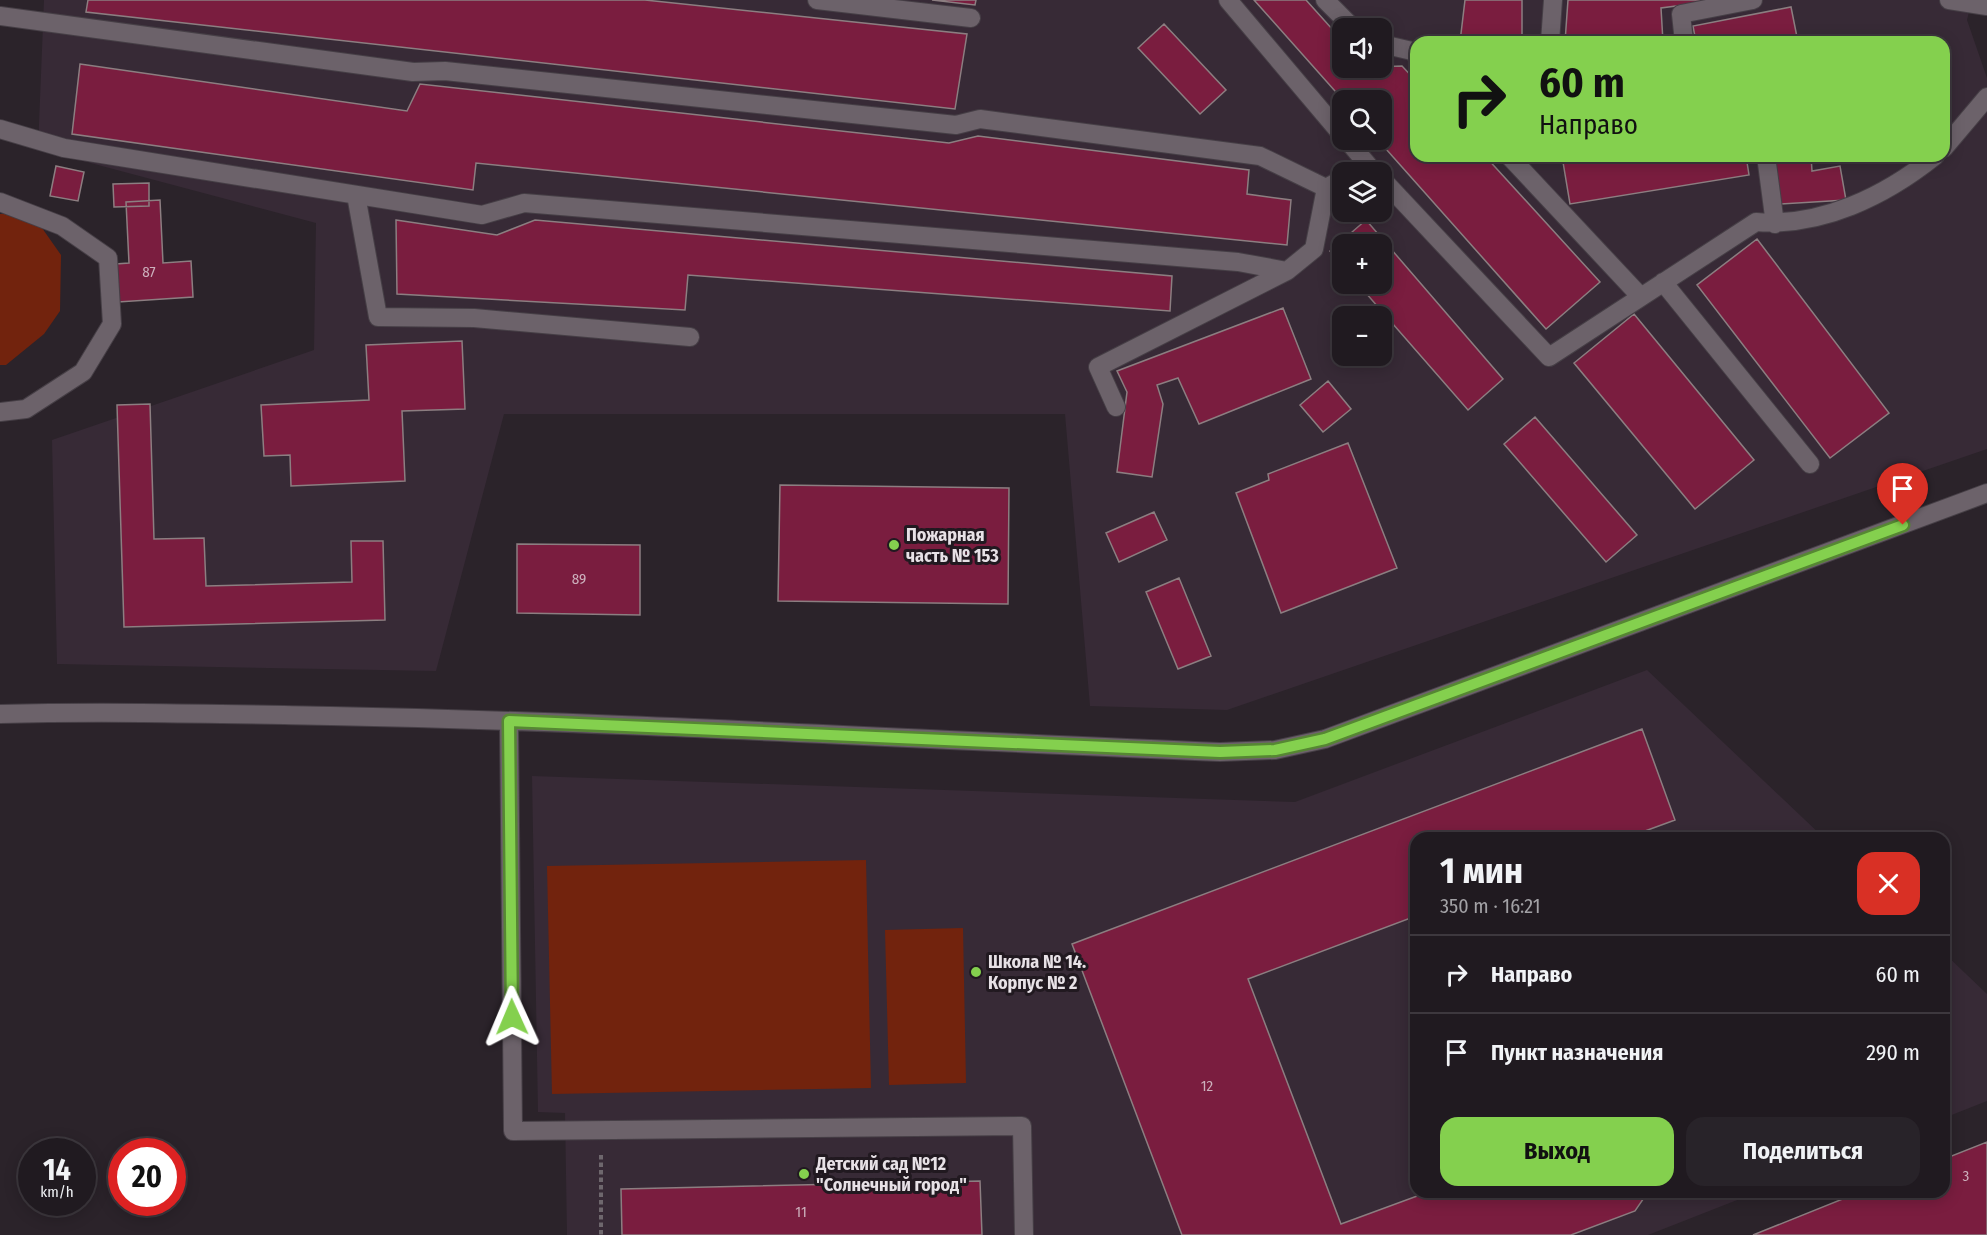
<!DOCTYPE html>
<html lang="ru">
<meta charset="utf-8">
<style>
body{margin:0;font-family:"Fira Sans Condensed",sans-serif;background:#282329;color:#f1f3f6;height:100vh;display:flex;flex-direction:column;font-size:22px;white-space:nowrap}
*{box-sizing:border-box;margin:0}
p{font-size:20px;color:#a2a1a5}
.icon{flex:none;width:33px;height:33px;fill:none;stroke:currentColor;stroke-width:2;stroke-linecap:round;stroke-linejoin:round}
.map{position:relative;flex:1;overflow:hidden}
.sheet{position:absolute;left:1410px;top:832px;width:540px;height:366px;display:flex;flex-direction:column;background:#201a20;border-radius:18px;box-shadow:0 3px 15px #0003,0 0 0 2px #3d383e}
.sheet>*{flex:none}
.top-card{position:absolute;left:1410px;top:36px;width:540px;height:126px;border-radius:18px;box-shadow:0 3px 15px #0003,0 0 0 2px #3d383e;background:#84d04e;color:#111;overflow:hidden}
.fabs{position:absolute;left:1332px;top:18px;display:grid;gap:12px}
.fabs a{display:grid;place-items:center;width:60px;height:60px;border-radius:12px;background:#201a20;box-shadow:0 3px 15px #0003,0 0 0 2px #3d383e;font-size:30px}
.speed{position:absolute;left:18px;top:1138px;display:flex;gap:12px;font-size:30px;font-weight:700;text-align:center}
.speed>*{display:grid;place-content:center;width:78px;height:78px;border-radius:50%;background:#201a20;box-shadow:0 3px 15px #0003,0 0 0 2px #3d383e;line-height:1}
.speed small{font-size:15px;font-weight:400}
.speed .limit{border:9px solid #d22;background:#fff;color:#111}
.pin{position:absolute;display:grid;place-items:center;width:51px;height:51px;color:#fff;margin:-62px -26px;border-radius:50% 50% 50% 0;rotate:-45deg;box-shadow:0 0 6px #0007}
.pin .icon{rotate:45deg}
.me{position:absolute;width:66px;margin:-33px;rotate:359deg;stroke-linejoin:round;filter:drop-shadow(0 0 4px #0008)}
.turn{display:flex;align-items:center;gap:21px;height:126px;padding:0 30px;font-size:27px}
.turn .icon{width:78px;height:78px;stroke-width:2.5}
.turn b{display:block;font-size:42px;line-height:51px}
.round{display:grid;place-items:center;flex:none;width:63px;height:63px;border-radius:18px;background:#282329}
.headline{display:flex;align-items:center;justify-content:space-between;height:102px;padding:0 30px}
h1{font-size:36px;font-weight:700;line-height:45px}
.cta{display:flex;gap:12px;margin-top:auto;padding:12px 30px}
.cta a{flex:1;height:69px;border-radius:18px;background:#84d04e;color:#111;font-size:24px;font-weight:700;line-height:69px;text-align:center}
.cta a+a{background:#282329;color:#f1f3f6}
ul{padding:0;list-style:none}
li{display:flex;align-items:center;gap:18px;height:78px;padding:0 30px;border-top:2px solid #3d383e}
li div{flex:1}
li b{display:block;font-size:22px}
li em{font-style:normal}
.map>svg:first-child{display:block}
.built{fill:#372a36;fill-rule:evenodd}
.green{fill:#72230d}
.building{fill:#7a1d3f;stroke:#8c7e81;stroke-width:1.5}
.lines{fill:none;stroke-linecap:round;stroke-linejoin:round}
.minor-casing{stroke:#463f46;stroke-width:20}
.path{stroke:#6e676d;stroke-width:4;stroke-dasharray:4.5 3;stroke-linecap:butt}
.minor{stroke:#6c626a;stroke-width:18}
.route-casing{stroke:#568733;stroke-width:15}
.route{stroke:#84d04e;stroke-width:10}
.poi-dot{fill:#84d04e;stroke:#211920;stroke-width:2}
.labels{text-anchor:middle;stroke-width:6;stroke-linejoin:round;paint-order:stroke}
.number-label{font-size:15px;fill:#ccb0bc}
.poi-label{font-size:18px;font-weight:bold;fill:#e7e1e6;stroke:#211920;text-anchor:start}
</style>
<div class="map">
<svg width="1987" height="1235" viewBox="0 0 1987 1235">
<rect width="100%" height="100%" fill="#2b232a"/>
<path class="built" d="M44,0h1928l-5,20 20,58v371l-760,261 -137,-4 -25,-292h-561l-68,257 -379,-7 -5,-224 262,-90 2,-127 -278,-74zM1342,28h40v40h-40zM1416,42h528v114h-528zM1342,100h40v40h-40zM1342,172h40v40h-40zM1342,244h40v40h-40zM1342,316h40v40h-40z
M1647,670l177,168h-408v354l339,1 -107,42h-1081l-2,-122 -27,-1 -6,-336 763,26z
M1944,953l43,41v107l-43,17z"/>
<path class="green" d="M0,214h8l34,14 19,27 -1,56 -16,23 -38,31h-6z
M866,860l5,228 -319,6 -5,-228z
M963,928l3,155 -77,2 -4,-155z"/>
<path class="building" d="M88,0h557l322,34 -12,75 -869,-97z
M932,0h44l-1,5z
M1254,0h52l36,40v28l60,-2 14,15v75h69l115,126 -54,47 -168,-189h4v-40h-39z
M1465,0h57v42h-62z
M1568,0h155l-62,8 2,34h-98z
M1791,7l7,35h-102l-3,-16z
M1164,24l62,66 -26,24 -62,-66z
M80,64l327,47 13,-27 529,59 29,-7 271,34 -2,24 44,6 -4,45 -811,-82 -3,27 -401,-56z
M1562,156h184l3,19 -179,29z
M1774,156h37l1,15 28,-5 6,34 -65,4z
M56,166l28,6 -6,29 -28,-5z
M149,183v23l-35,1 -1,-23z
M160,200l3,63 28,-2 2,36 -90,6 -2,-38 28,-2 -3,-61z
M396,220l101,15 38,-15 637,56 -2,35 -482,-36 -3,35 -288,-16z
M1366,220l137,159 -35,31 -110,-126h24v-40h-40v21l-12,-14z
M1757,239l132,174 -59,45 -133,-173z
M1283,308l28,71 -112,45 -21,-46 -21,7 6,19 -11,73 -35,-5 10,-80 -10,-21z
M1634,314l120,146 -59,49 -121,-146z
M462,341l3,68 -63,2 3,70 -114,5 -1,-31 -26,1 -3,-51 108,-5 -3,-55z
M1328,381l23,28 -28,23 -23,-27z
M150,404l4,135 50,-1 2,48 146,-4 -1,-41h32l2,79 -261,7 -7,-222z
M1535,417l102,118 -31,27 -102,-118z
M1348,443l49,125 -116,45 -45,-120 33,-13 -1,-6z
M780,485l229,3 -1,116 -230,-3z
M1154,512l13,28 -48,22 -13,-29z
M517,544l123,1v70l-123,-2z
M1179,578l32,78 -33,13 -32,-77z
M1642,729l33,91 -49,18h-210v78l-168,63 93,245 87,-32h220l-13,19 -64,24h-389l-110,-291z
M1987,1142v93h-234l107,-43h84v-33z
M980,1181l2,54h-360l-1,-46z"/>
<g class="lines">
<g class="minor-casing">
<path id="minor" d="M817,0l154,18
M1228,0l114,135
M1325,0l28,28
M1949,0l38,6
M0,16l413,56 32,-1 511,54 24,-6 280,37 66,32 16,-9
M1550,42l3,-42
M1684,42l-3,-28 72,-14
M1382,44l30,7 4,4
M0,129l64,19 418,67 42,-12 714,59 49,9 27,-22 12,-61
M1347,140l21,25
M1944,148l43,-51
M1509,156l132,141
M1766,156l9,68
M1382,179l167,178 207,-135c66,5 129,-26 179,-66
M356,195l22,122 96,1 216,19
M0,202l62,24 46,32 4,66 -29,48 -57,37 -26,3
M1663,282l147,182
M1116,407l-18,-40 189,-96
M0,714c111,-3 221,0 331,2 297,6 593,24 889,36l55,-2 50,-11 662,-246
M509,721l4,410 509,-5 2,109"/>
</g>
<path class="path" d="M601,1155v80"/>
<use href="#minor" class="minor"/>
</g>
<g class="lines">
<g class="route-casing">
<path id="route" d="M512,1017l-3,-296 711,31 55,-2 50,-11 578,-214"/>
</g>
<use href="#route" class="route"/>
</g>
<g class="poi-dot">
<circle cx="894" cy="545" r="6"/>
<circle cx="976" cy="972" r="6"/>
<circle cx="804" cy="1174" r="6"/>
</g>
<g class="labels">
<g class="number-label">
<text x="149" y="277">87</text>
<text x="579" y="584">89</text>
<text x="1207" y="1091">12</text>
<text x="1966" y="1181">3</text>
<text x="801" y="1217">11</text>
</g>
<g class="poi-label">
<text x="906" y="541">Пожарная<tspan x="906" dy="21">часть № 153</tspan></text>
<text x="988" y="968">Школа № 14.<tspan x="988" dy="21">Корпус № 2</tspan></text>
<text x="816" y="1170">Детский сад №12<tspan x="816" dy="21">"Солнечный город"</tspan></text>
</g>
</g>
</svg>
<div class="fabs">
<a><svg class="icon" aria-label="sound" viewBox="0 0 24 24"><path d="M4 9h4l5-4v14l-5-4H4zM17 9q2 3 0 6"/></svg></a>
<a><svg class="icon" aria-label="search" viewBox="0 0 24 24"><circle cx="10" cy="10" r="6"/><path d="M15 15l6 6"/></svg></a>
<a><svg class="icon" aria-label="layers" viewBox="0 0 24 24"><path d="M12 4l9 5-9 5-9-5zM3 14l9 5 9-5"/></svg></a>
<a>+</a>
<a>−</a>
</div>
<div class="speed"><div>14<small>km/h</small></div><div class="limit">20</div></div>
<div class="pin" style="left:1903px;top:525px;background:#d93025"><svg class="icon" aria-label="arrive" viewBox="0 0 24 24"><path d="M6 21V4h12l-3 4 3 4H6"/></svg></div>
<svg class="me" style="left:512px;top:1017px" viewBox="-20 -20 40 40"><path d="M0-17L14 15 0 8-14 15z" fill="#84d04e" stroke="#fff" stroke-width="4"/></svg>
<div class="top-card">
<div class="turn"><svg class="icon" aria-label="right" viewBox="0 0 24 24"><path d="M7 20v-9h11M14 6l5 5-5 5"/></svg><div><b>60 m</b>Направо</div></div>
</div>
<section class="sheet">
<div class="headline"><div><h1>1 мин</h1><p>350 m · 16:21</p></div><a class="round" style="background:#d93025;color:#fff"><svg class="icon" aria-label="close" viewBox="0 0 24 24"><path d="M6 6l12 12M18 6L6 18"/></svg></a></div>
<ul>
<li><svg class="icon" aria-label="right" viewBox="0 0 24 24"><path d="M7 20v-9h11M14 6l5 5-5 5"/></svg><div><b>Направо</b></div><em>60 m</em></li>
<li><svg class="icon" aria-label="arrive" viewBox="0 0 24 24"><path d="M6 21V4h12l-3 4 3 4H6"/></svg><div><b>Пункт назначения</b></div><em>290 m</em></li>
</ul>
<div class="cta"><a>Выход</a><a>Поделиться</a></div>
</section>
</div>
